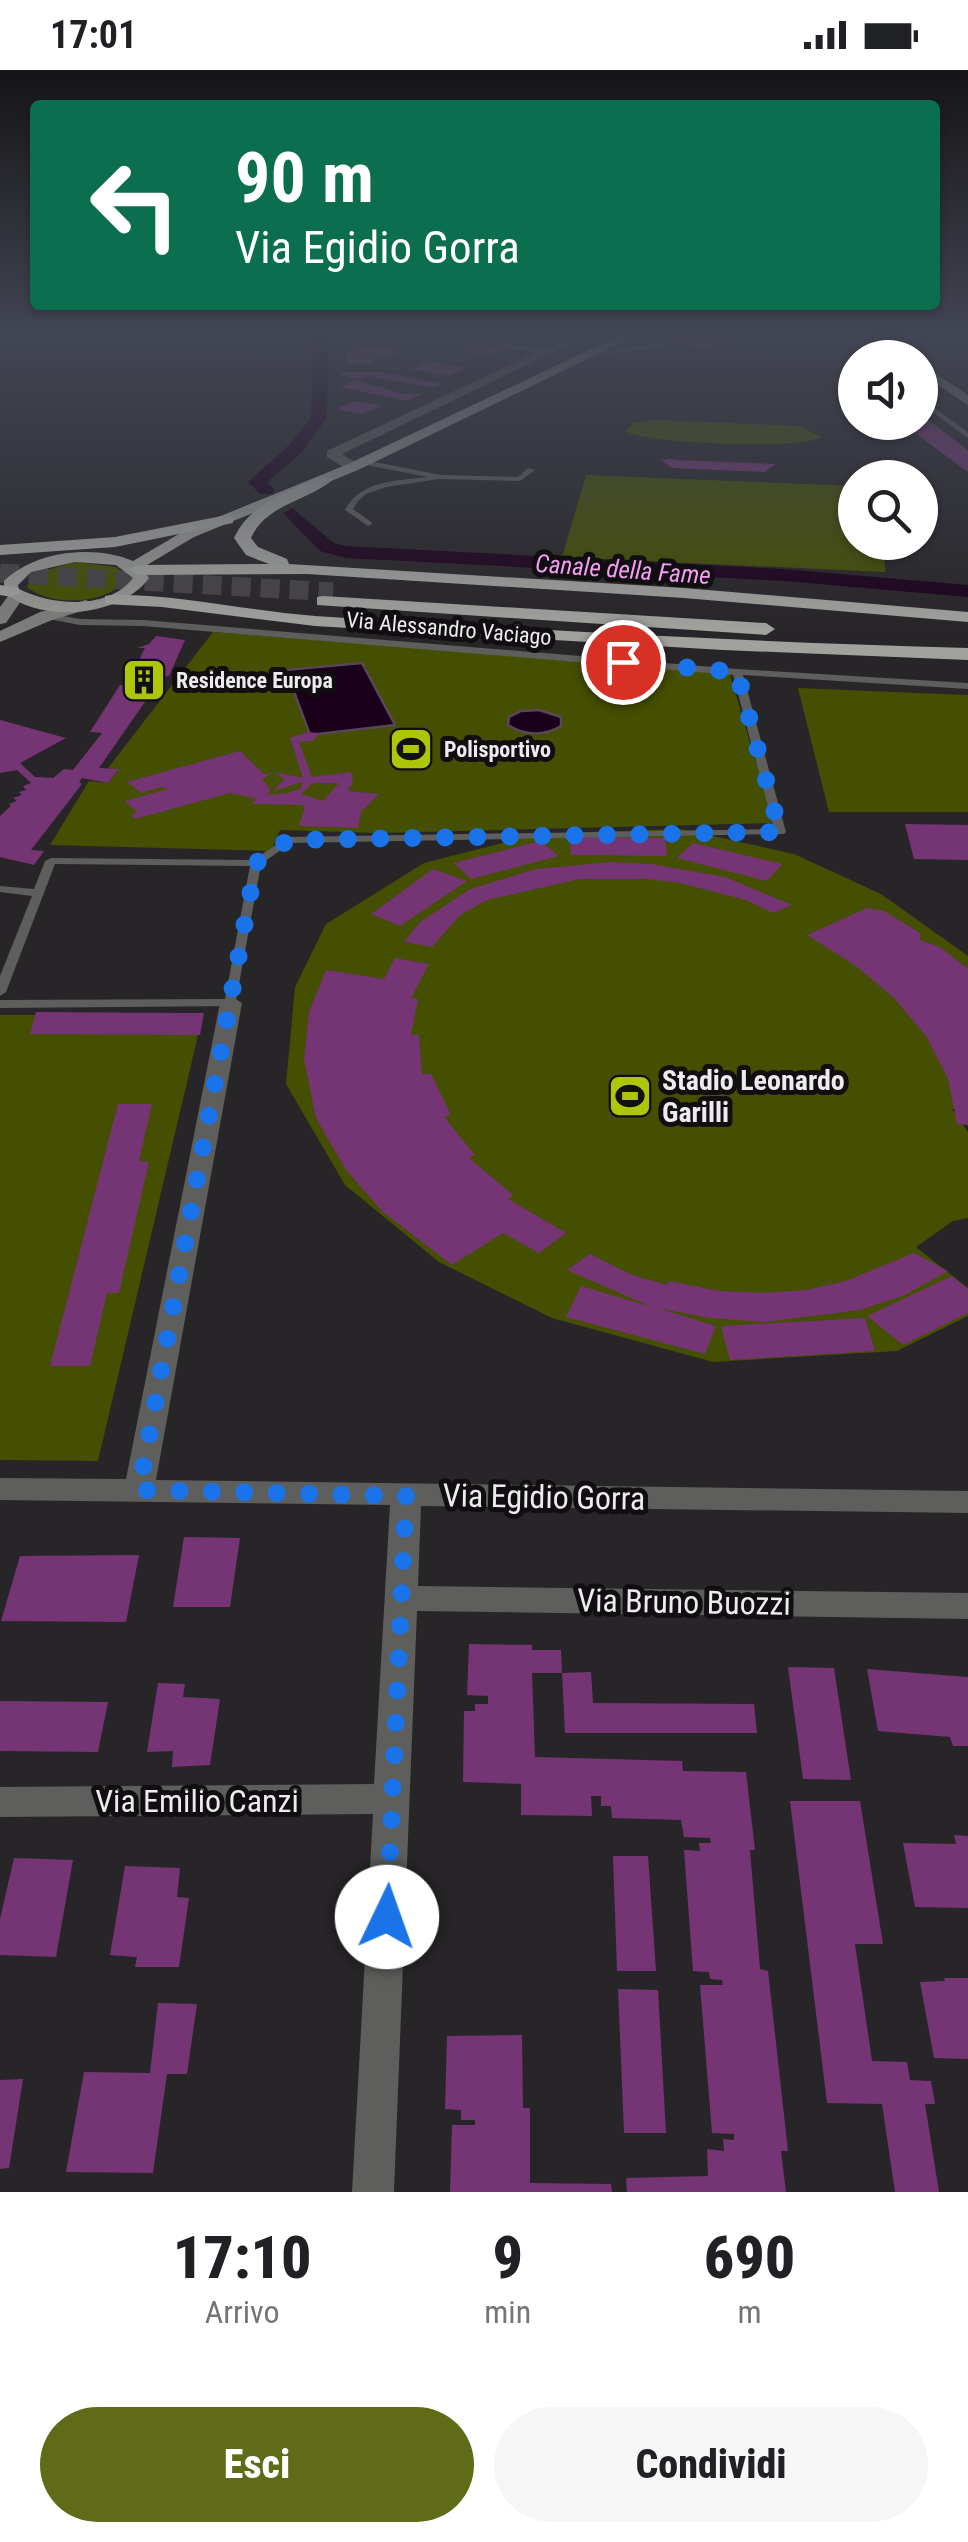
<!DOCTYPE html>
<html lang="it">
<style>
body{margin:0;font-family:"Roboto Condensed",sans-serif;background:#f6f6f6;color:#202124;height:100vh;display:flex;flex-direction:column;font-size:38px;white-space:nowrap}
*{box-sizing:border-box;margin:0}
p{font-size:32px;color:#757577}
.icon{flex:none;width:55px;height:55px;fill:none;stroke:currentColor;stroke-width:2;stroke-linecap:round;stroke-linejoin:round}
.map{position:relative;height:2122px;overflow:hidden}
.details{display:flex;flex-direction:column;background:#fff;flex:1}
.details>*{flex:none}
.banner{position:absolute;left:30px;top:30px;width:910px;height:210px;border-radius:10px;box-shadow:0 2px 8px #0004;background:#0b6e4f;color:#fff;overflow:hidden}
.tools{position:absolute;left:838px;top:270px;display:grid;gap:20px}
.tools a{display:grid;place-items:center;width:100px;height:100px;border-radius:50%;background:#fff;box-shadow:0 2px 8px #0004;font-size:50px}
.pin{position:absolute;display:grid;place-items:center;width:85px;height:85px;color:#fff;margin:-42px;border:5px solid #fff;border-radius:50%;box-shadow:0 2px 10px #0007}
.me{position:absolute;width:110px;margin:-55px;rotate:3deg;stroke-linejoin:round;filter:drop-shadow(0 0 8px #0008)}
.turn{display:flex;align-items:center;gap:35px;height:210px;padding:0 40px;font-size:45px}
.turn .icon{width:130px;height:130px;stroke-width:2.5}
.turn b{display:block;font-size:70px;line-height:85px}
.eta{display:flex;justify-content:space-evenly;align-items:center;height:170px;text-align:center}
.eta b{font-size:60px;font-weight:800;line-height:70px}
.action{display:flex;gap:20px;margin-top:auto;padding:20px 40px}
.action a{flex:1;height:115px;border-radius:60px;background:#606b18;color:#fff;font-size:40px;font-weight:800;line-height:115px;text-align:center}
.action a+a{background:#f6f6f6;color:#202124}
.status{display:flex;justify-content:space-between;align-items:center;height:70px;padding:0 50px;background:#fff;direction:ltr}
.status svg{height:28px;fill:currentColor}
.map>svg:first-child{display:block}
.green{fill:#454f01}
.water{fill:#1b001b;stroke:#5a465a;stroke-width:2.5}
.lines{fill:none;stroke-linecap:round;stroke-linejoin:round}
.canal{fill:#1b001b;fill-rule:evenodd}
.building{fill:#753574;fill-rule:evenodd}
.trunk-tunnel{stroke:#464346;stroke-width:19;stroke-dasharray:19 10;stroke-linecap:butt}
.service{fill:#5e5e5c;fill-rule:evenodd}
.minor{fill:#5e5e5c;fill-rule:evenodd}
.secondary{fill:#7d7e7b;fill-rule:evenodd}
.primary{fill:#969793;fill-rule:evenodd}
.trunk{fill:#a1a29e;fill-rule:evenodd}
.route{stroke:#1a73e8;stroke-width:18;stroke-dasharray:0 32.4}
.labels{text-anchor:middle;stroke-width:10;stroke-linejoin:round;paint-order:stroke}
.far-street-label{font-size:22px;fill:#edebed;stroke:#100e10}
.far-poi-label{font-size:22px;font-weight:bold;fill:#edebed;stroke:#100e10;text-anchor:start}
.far-water-label{font-size:25px;font-style:italic;fill:#f69cf4;stroke:#100e10}
.poi-label{font-size:28px;font-weight:bold;fill:#edebed;stroke:#100e10;text-anchor:start}
.near-street-label{font-size:32px;fill:#edebed;stroke:#100e10}
</style>
<div class="status"><b>17:01</b><svg viewBox="0 0 49 12"><path d="M0 12V9h3v3zM5 12V6h3v6zM10 12V3h3v9zM15 12V0h3v12zM26 1h20v11H26zM47 4h2v5h-2z"/></svg></div>
<div class="map">
<svg width="968" height="2122" viewBox="0 0 968 2122">
<rect width="100%" height="100%" fill="#282528"/>
<path class="green" d="M656,350l144,6 21,11c-18,13 -176,7 -196,-6l9,-8z
M586,405l269,11v56l29,1 1,29 -323,-15z
M75,492l41,5 10,11c-15,27 -77,29 -99,9l6,-13z
M213,562l516,40 45,151 -396,10 -98,-3 -9,21 -221,-6 39,-64 19,2 10,-12 -10,-3z
M798,618l170,7v117h-139z
M681,759l113,25 87,40 87,62v153h-16l16,23v86l-15,3 -37,26 52,41v28l-71,35 -184,11 -161,-44 -113,-56 -94,-77 -59,-101 9,-97 31,-63 98,-61 113,-29z
M203,944l-105,447 -98,-1v-445z"/>
<path class="water" d="M362,593l33,62 -85,10 -24,-65z
M539,640l22,7v9c-16,10 -36,10 -53,-1l1,-8 12,-6z"/>
<g class="lines">
<path class="canal" d="M314,265h14l-1,83 -26,35 -34,29 8,8 -3,4h-12l-12,-12 41,-37 22,-27z
M292,438l42,35 12,3 438,23 184,16v12l-184,-16 -438,-23 -26,-7 -37,-38z"/>
</g>
<path class="building" d="M0,265h39l25,2 -4,4 -60,-2z
M668,265h24l29,8 -17,7 -49,-10z
M469,275h8l28,4 -20,7 -25,-7z
M367,279h28l-1,8h-20l-1,7 -25,1 -2,-15z
M428,291h2l36,7 -17,8 -38,-7z
M346,302h33l64,12 -9,4 -66,-12 -8,3 -21,-4z
M356,310l47,14 20,-1 -15,8 -68,-14z
M356,331l27,5 -22,8 -24,-5z
M920,344l48,36v22l-68,-50h20z
M671,389l6,1 98,4 -10,8 -93,-4 -11,-8z
M156,566l29,4 -16,36 -7,1 -3,7 -31,-2 17,-34h-8l12,-4z
M120,615l36,1 -57,82 20,1 -11,14 -26,-5 -3,4 3,2 -51,66 13,1 -10,14 -34,-8v-41l11,-10 -2,-2 8,-3 -4,-3 9,-3 -3,-3 7,-2 -3,-4 8,-3 -14,-13 -17,3v-53l66,18 -46,25 15,14 18,1 11,-9 9,1 29,-37 -12,-1z
M307,662l13,1 -7,8 -14,1 13,35 39,-5 2,10 -5,9 31,3 -18,18 -3,16 -59,-2 6,-19 -4,-2 -50,-1 6,-5 -27,-6 -95,26 -4,-4 6,-3 -12,-11 43,-12 -6,-2 -21,6 -14,-11 113,-31 24,23 9,-1 -11,6 9,11 -4,5 21,-2 13,-5 1,-6 -29,9 11,-12 -10,-7 29,6 -13,-40zM313,713h26l-16,18 -22,-7z
M905,754l63,1v35l-54,-1z
M570,767l95,1 2,18 -96,-1z
M540,771l19,15 -88,23 -17,-16z
M693,773l89,21 -15,17 -90,-23z
M612,792l39,2 74,13 67,28 -19,8 -27,-13 -66,-17 -33,-4h-67l-93,21 -27,15 -28,32 -28,-5 16,-20 50,-33 66,-20z
M433,799l34,12 -67,45 -29,-12z
M867,838l17,3 36,22v7l20,7 28,22v156l-11,-1 -9,-45 -22,-43 -32,-38 -38,-32 -49,-31z
M395,888l34,6 -18,34 7,1 -7,36h8l3,39h9l20,41 -7,2 31,38 -6,3 44,37 -5,4 58,34 -27,20 -36,-20 -51,32 -69,-53 -37,-42 -30,-52 -12,-59 5,-47 17,-42 58,9z
M36,942l145,1h23l-4,22 -170,-1z
M118,1034h34l-13,57 10,1 -30,131h-12l-17,73h-40z
M914,1183l34,18 -43,24 -45,15 -95,12 -55,-4 -53,-10 59,18 -11,28 -139,-37 15,-31 71,21 -85,-37 23,-16 42,21 35,10 2,-4 50,10 44,2 43,-3 40,-9z
M952,1206l16,13v24l-65,32 -36,-29z
M865,1248l10,33 -145,9 -9,-34z
M184,1467l56,1 -10,69h-57z
M139,1485l-13,67 -125,-1 19,-65z
M469,1574l63,1v5h29l1,23h-30l3,84 147,4 1,10 63,1 9,78h-5l10,119 8,2 20,180h-7l5,41h-159l-1,-14 82,-2 -1,-27 17,2 -1,-12 11,1v-6l-22,-1 -12,-148h23l-1,-5 -12,-1 -1,-7 -16,-1 -9,-121 16,1 -1,-8h12l-1,-5 -26,-1 -3,-17 -69,-2 -1,-12h-10v-10h-10l1,20 -71,-1v-31l-58,-2 1,-71h11v-7h13v-8l-21,-1z
M788,1597l46,1 17,112 -48,-1z
M867,1599l101,8v69h-15l-3,-9 -72,-6z
M591,1602l2,31 161,1 3,29h-192l-3,-60z
M158,1613l27,1 -2,13 37,2 -10,66 -38,2 1,-16 -26,1z
M0,1631l108,1 -10,50 -98,-1z
M790,1731h70l23,143h-28l17,117 35,1 3,18 21,1 4,23h-10l14,88h-44l-13,-88 -55,-1z
M954,1765l14,1v72l-53,-1 -12,-64 53,1z
M613,1786h35l8,115h-39z
M14,1788l59,2 -17,97 -56,-2v-36z
M125,1796l55,2 -3,29 12,1 -10,69h-44l2,-10 -27,-2z
M944,1908h24v81l-34,-1 -14,-76 25,-1z
M618,1919l40,1 8,143h-42z
M158,1933l39,1 -10,70h-20l-14,99 -87,-1 18,-100 66,1z
M522,1965l1,73h7v75l81,1 1,8h-162l2,-67h23v-5h-14v-10l-16,-1 2,-73z
M23,2009l-14,89 -9,1v-89z"/>
<g class="lines">
<path class="trunk-tunnel" d="M0,503l333,19"/>
<path class="service" d="M680,265h9l-24,12 -80,10 -3,-2 81,-12z
M829,265l57,6 3,2 -3,2 -48,-4z
M920,328l48,34v6l-48,-35z
M364,390l77,15 77,2 10,-9 7,2 -15,11 -81,-2 -53,8 -20,7 -8,7 -5,8 18,13 1,2 -4,2 -23,-16c17,-31 52,-29 83,-33l-67,-13v-4z
M46,543l34,6 63,1 594,49 231,14v6l-225,-14 43,157 -2,2 -493,9 -30,21 -26,142 -235,2v-8l225,-1 25,-133 -195,-2 -49,128 -6,4v-20l32,-80 -32,-4v-6l34,3 11,-28 6,-3 202,2 35,-23 486,-8 -41,-154 -590,-49 -63,-1 -37,-7 -2,-2z"/>
<path class="minor" d="M448,265c32,0 64,14 95,13 16,-1 27,-13 46,-13l-247,119 16,10v6h-10l-21,-13v-6l208,-98z
M231,926l11,7 -86,477 812,11v22l-547,-7 -3,80 550,7v26l-551,-8 -23,581h-42l21,-378 -373,3v-30l374,-3 16,-279 -390,-5v-22l126,1 94,-476z"/>
<path class="secondary" d="M868,265h14l30,23h-15z
M920,293l48,32v10l-48,-32z
M11,522l14,3 -19,28 -6,1v-17z
M86,530l8,5 -2,3 -40,12 -52,22v-11l40,-19z"/>
<path class="primary" d="M621,265h16l-279,135 -164,67 -52,31 7,10c-28,39 -109,46 -145,14v-11c30,-30 90,-37 129,-20l51,-30 164,-67zM75,492l41,3 17,13c-24,32 -81,28 -114,11l-1,-4 13,-13z"/>
<path class="trunk" d="M320,406l14,3c-26,22 -68,25 -83,59l7,9 29,12 2,5 395,24 284,24v10l-284,-24 -377,-24 -169,1 -9,-5 9,-5 131,-1 -23,-9 -12,-17c16,-35 54,-46 86,-62z
M227,445l6,2v6l-118,24 -115,8v-10l115,-8z
M0,515l18,3 3,4 -9,5 -12,-2z
M111,525c69,-1 136,16 204,21 217,14 435,26 653,32v12l-245,-10 -408,-24 -153,-19 -57,-3v-8z
M323,526l443,27 9,6 -9,6 -449,-30v-8z"/>
</g>
<linearGradient id="sky" x2="0" y2="1"><stop stop-color="#161416"/><stop offset="0.47" stop-color="#424653"/><stop offset="1" stop-color="#424653" stop-opacity="0"/></linearGradient>
<rect width="968" height="562" fill="url(#sky)"/>
<g class="lines">
<path class="route" d="M387,1847l19,-421 -267,-6 117,-627 32,-23 492,-8 -43,-160 -114,-10"/>
</g>
<defs>
<g id="building-square" transform="scale(2.25)"><rect x="-9" y="-9" width="18" height="18" rx="4" fill="#aec60a" stroke="#100e10"/><path d="M-4-6H4V6H1V3H-1V6H-4ZM-2.5-4.3h1.7v1.8h-1.7ZM.8-4.3h1.7v1.8H.8ZM-2.5-1h1.7V.8h-1.7ZM.8-1h1.7V.8H.8Z" fill="#111"/></g>
<g id="stadium-square" transform="scale(2.25)"><rect x="-9" y="-9" width="18" height="18" rx="4" fill="#aec60a" stroke="#100e10"/><path d="M0-5a6.5 5 0 1 0 0 10a6.5 5 0 1 0 0-10ZM-3.5-1.8h7v3.6h-7Z" fill="#111"/></g>
</defs>
<g fill-rule="evenodd">
<use href="#building-square" x="144" y="610"/>
<use href="#stadium-square" x="411" y="679"/>
<use href="#stadium-square" x="630" y="1026"/>
</g>
<g class="labels">
<g class="far-street-label">
<text transform="translate(449 558) rotate(5)" y="8">Via Alessandro Vaciago</text>
</g>
<g class="far-poi-label">
<text x="176" y="618">Residence Europa</text>
<text x="444" y="687">Polisportivo</text>
</g>
<g class="far-water-label">
<text transform="translate(623 499) rotate(4)" y="9">Canale della Fame</text>
</g>
<g class="poi-label">
<text x="662" y="1020">Stadio Leonardo<tspan x="662" dy="32">Garilli</tspan></text>
</g>
<g class="near-street-label">
<text transform="translate(544 1427) rotate(1)" y="11">Via Egidio Gorra</text>
<text transform="translate(684 1532) rotate(1)" y="11">Via Bruno Buozzi</text>
<text x="197" y="1742">Via Emilio Canzi</text>
</g>
</g>
</svg>
<div class="tools">
<a><svg class="icon" aria-label="sound" viewBox="0 0 24 24"><path d="M4 9h4l5-4v14l-5-4H4zM17 9q2 3 0 6"/></svg></a>
<a><svg class="icon" aria-label="search" viewBox="0 0 24 24"><circle cx="10" cy="10" r="6"/><path d="M15 15l6 6"/></svg></a>
</div>
<div class="pin" style="left:623px;top:592px;background:#d93025"><svg class="icon" aria-label="arrive" viewBox="0 0 24 24"><path d="M6 21V4h12l-3 4 3 4H6"/></svg></div>
<svg class="me" style="left:387px;top:1847px" viewBox="-20 -20 40 40"><circle r="19" fill="#fff"/><path d="M0-13L10 11 0 6-10 11z" fill="#1a73e8"/></svg>
<div class="banner">
<div class="turn"><svg class="icon" aria-label="left" viewBox="0 0 24 24"><path d="M17 20v-9H6M10 6l-5 5 5 5"/></svg><div><b>90 m</b>Via Egidio Gorra</div></div>
</div>
</div>
<section class="details">
<div class="eta">
<div><b>17:10</b><p>Arrivo</p></div>
<div><b>9</b><p>min</p></div>
<div><b>690</b><p>m</p></div>
</div>
<div class="action"><a>Esci</a><a>Condividi</a></div>
</section>
